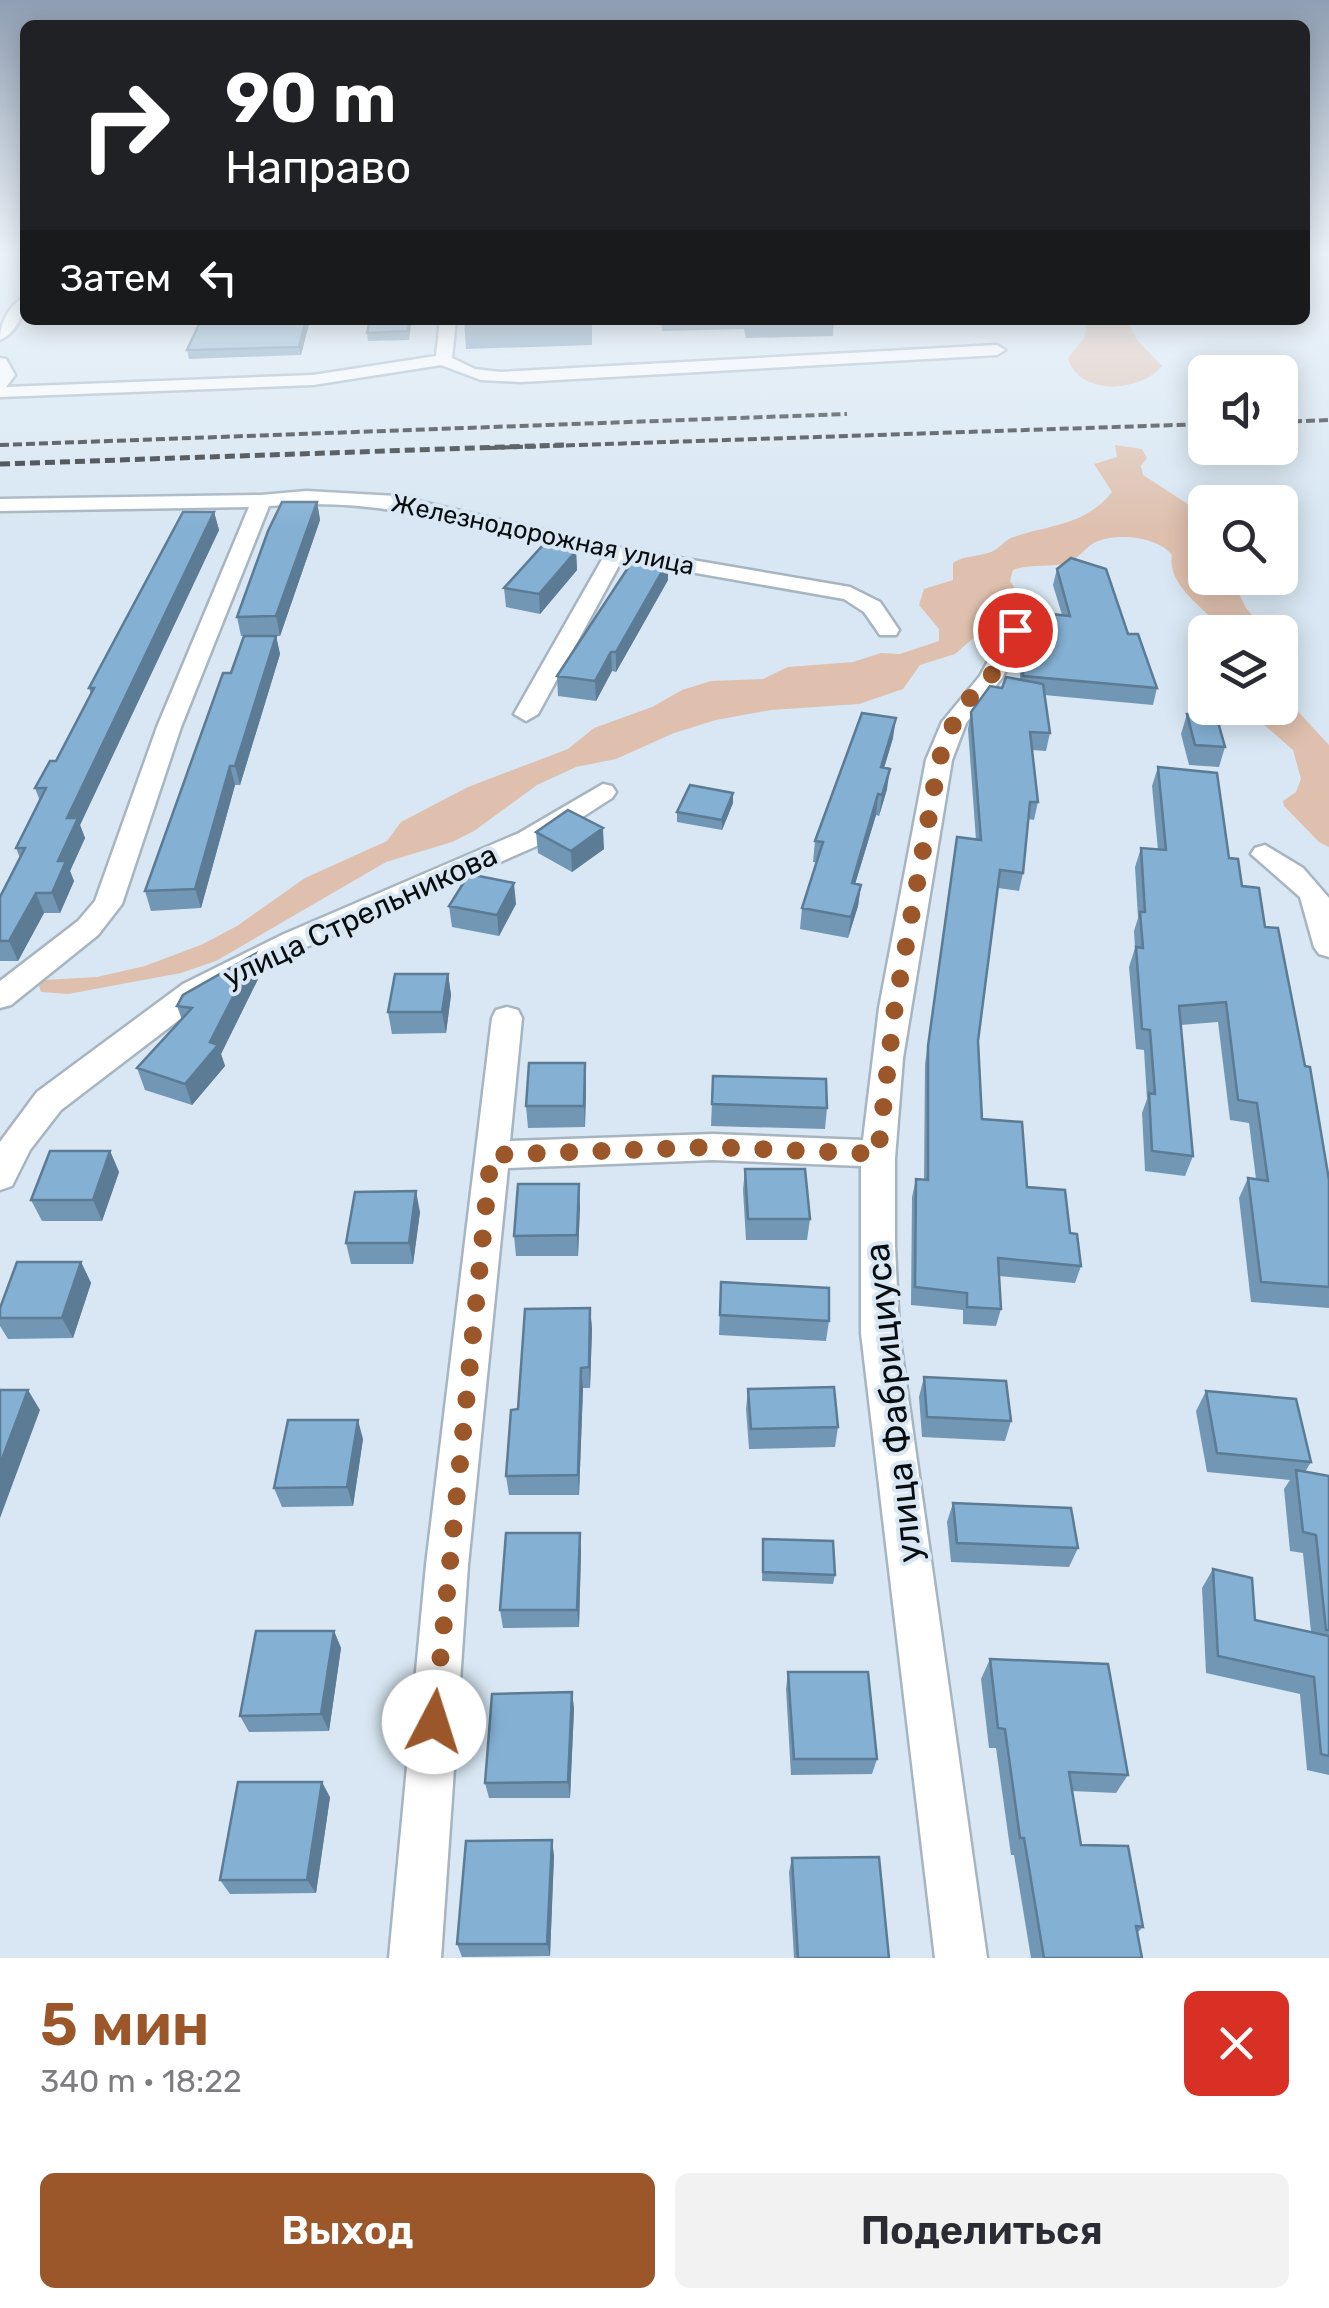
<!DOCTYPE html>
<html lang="ru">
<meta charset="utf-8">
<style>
body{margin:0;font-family:Rubik,sans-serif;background:#f2f2f3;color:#2b2b33;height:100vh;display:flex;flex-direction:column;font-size:38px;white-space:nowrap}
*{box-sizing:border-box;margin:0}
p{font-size:32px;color:#7c7c81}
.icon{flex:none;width:55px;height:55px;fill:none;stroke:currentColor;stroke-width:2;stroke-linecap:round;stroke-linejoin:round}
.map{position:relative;height:1958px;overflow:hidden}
.side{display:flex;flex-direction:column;background:#fff;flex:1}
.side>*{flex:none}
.guide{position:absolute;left:20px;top:20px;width:1290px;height:305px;border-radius:15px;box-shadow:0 5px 25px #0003;background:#202124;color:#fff;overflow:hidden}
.fabs{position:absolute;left:1188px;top:355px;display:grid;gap:20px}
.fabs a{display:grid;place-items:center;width:110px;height:110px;border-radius:15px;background:#fff;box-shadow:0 5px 25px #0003;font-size:50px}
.pin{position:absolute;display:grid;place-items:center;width:85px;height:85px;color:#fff;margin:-42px;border:5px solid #fff;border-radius:50%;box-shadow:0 2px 10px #0007}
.me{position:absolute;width:110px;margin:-55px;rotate:5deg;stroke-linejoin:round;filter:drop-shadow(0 0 8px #0008)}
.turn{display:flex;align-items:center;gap:35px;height:210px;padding:0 40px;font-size:45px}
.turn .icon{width:130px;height:130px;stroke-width:2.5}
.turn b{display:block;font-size:70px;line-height:85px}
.then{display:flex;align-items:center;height:95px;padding:0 40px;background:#0003;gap:20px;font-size:38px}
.round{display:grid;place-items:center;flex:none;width:105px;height:105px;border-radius:15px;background:#f2f2f3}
.overview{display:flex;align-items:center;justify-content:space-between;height:170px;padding:0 40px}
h1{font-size:60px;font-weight:600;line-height:75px;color:#9b5729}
.action{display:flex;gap:20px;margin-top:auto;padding:20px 40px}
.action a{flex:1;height:115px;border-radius:15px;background:#9b5729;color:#fff;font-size:40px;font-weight:600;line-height:115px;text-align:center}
.action a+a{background:#f2f2f3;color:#2b2b33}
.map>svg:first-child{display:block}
.green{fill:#dfc0ae}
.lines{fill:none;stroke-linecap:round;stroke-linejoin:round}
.street-casing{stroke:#a7b5c1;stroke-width:5}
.street{fill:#fff;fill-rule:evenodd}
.rail-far1{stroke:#23292d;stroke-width:4;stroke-dasharray:9 4;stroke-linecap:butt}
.rail{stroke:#23292d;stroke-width:5;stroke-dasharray:10 5;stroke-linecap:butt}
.wall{fill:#7297b5}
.shaded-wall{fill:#5c7b94}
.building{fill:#84b0d3;stroke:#5c7b94;stroke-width:2.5}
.route{stroke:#9b5729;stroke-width:18;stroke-dasharray:0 32.4}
.labels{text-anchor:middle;stroke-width:8;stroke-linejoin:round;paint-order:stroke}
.far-street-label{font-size:25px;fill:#080d10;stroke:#d8e7f3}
.street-label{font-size:30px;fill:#080d10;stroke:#d8e7f3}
.near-street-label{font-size:35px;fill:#080d10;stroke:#d8e7f3}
</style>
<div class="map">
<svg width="1329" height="1958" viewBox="0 0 1329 1958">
<rect width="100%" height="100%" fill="#d8e7f3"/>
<path class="green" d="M1087,320h46l-3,6 7,14 25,26c-22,27 -84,30 -94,-8l17,-21z
M1115,445l27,4 5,9 -6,8 2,9 54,35 1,16 7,13v39h26l15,30 20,24h-40c-17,-20 -60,-46 -54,-77 -14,-18 -53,-22 -74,-14 -12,4 -18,18 -32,22 -18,5 -35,0 -53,7l-3,11 6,9 -22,18 -2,14 -37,32 -35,11 -17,24 -44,15 -88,6 -55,10 -42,13 -58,26 -40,8 -39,18 -63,46 -22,11 -66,20 -170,99 -35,12 -113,21 -27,-2 -2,-6 4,-6 54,-3 48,-11 58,-22 34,-18 68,-48 82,-37 14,-19 67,-35 100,-38 26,-21 58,-21 30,-17 29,-9 52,-2 25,-12 65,-5 28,-9 19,1 39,-13v-12l-20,-24 5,-16 29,-9v-17c12,-8 25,-6 38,-11 8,-3 13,-11 20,-14 38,-14 73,-11 101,-46l-18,-28 23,-7z
M1280,681l11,23 38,41v102l-10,-5 -35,-36 -1,-5 13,-9 5,-13 -8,-29 -48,-42h35z"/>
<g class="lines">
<g class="street-casing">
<path id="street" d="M25,297c0,17 -9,36 -25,43 0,-17 9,-35 25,-43z
M440,320h16l-4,38 23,11 25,3 497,-27 8,5 -8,5 -476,27 -40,-2 -40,-15 -128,20 -313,12v-39l6,1 9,16 -9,12 307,-12 123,-19z
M306,491l90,5 220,51 234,40 30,15 19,28 -3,5h-16l-16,-23 -20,-13 -222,-39 -84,154 -12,7 -12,-7 90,-158c-112,-25 -219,-61 -335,-50l-88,221 -59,177 -24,31 -87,70 -11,3v-27l78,-60 17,-20 62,-174 92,-220 -249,4v-12l261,-4z
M1015,624l11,7 -24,47 -36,45 -14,37 -49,298 -8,100v88l4,87 88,625h-52l-74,-625v-167l-148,-6 -205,8 -40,397 -27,393h-52l37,-393 66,-547 4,-8 11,-3 11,3 4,8 -12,123 203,-7 150,6 16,-132 47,-248 16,-38 38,-46 27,-50z
M603,784l9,2 4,6 -4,6 -73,47 -235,103 -99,52 -144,110 -31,40 -18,36 -12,4v-48l37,-50 146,-108 101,-50 235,-101z
M1265,845l38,23 26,30v59l-10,-3 -5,-7 -14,-50 -49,-43 4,-6z"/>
</g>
<use href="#street" class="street"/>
<path class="rail-far1" d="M1280,422l49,-2
M0,445l847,-31
M488,448l717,-24"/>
<path class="rail" d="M0,464l564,-19"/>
</g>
<path class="wall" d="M310,320l-9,35 -112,4 -2,-9z
M412,320l-3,20 -41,1 -1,-8z
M464,320h128v25l-126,4z
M661,320h173l-1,16 -87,2 -2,-9 -82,2z
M317,502l3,18 -40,116h-4l4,18 -40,131h-5l-34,123 -50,3 -6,-20 99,-255h-3l-4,-19z
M214,512l5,18 -139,295 5,13 -15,33 4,10 -14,32h-16l-26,48h-18v-64l20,-39 -4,-10 24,-47 -5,-13 21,-27 35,-67 -2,-6z
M576,551l1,19 -37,44 -34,-7 -2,-19z
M668,561v19l-52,92 -4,-1 -16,30 -38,-5 -1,-20z
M1057,569l71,65 29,54 -4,17 -109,-10 6,38 -4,18 -14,-1 6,52 -4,18 -6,-1 -5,54 -4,18 -21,-3 -20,153 4,78 45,68 43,46 11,33 -6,17 -76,-7 2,33 -5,17 -33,-2v-14l-52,-5 1,-108 4,-18 8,1 1,-116 29,-210 22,-14 -8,-111 3,-17 31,-24 18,-8v-28l3,-17 5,-4 4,-19 30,3 -9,-30z
M1187,714l38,33 -6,20 -30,-2 -8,-31z
M893,738l-9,30 3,21 -8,27 -3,-1 -21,69 6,1 -3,21 -10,32 -48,-9 2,-21 14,-46h-3l2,-21z
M1158,767l71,91 13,28 23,41 40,139 24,114v128l-78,-6 -12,-104 9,-20 8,1 -7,-56 -19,-3 -12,-98 -37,3 12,131 -8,20 -40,-5 -3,-58 5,-14 -3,-49 -8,-1 -7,-82 6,-19 -1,-17 4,-13 -3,-51 6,-19 17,2 -6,-64z
M733,803l-11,27 -45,-8v-10z
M536,832l68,17 -32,23 -34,-19z
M516,904l-17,32 -47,-9 -3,-21z
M448,974l3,21 -5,38 -54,1 -4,-22z
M260,975l-39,79 4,12 -33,39 -47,-15 -8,-22 45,-48 -5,-14z
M585,1063l1,21 -1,43 -57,1 -2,-22z
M713,1076l114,32 -2,21 -114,-3z
M110,1151l9,21 -17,49h-60l-11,-21z
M745,1169l65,50 -3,21h-61l-3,-50z
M580,1205l-2,51h-62l-2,-20z
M420,1212l-7,52h-62l-5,-21z
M81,1262l10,21 -18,55 -65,1 -8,-13v-18z
M721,1282l108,39 -3,20 -107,-6z
M590,1308l2,21 -2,59h-7l-4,107h-70l-3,-19 12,-67z
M924,1377l87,44 -6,20 -83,-4 -3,-40z
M748,1389l90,38 -3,20 -86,2 -3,-40z
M1206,1391l105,71 -6,10 24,4v299l-22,-5 -7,-76 -94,-21 -4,-85 11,-19 42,51 56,12 -8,-79 -13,-2 -6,-62 6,-9 -83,-8 -11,-61z
M363,1439l-10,67 -71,1 -8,-19z
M953,1503l125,45 -9,19 -118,-5 -4,-40z
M763,1539l72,36 -2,9 -71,-3z
M581,1551l-2,76 -76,1 -3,-18z
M334,1631l7,17 -12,83 -80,1 -9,-16z
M990,1659l138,116 -12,18 -44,-2 9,54 62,82 -6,6 5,25h-111l-17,-103h-3l-15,-107h-7l-8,-69z
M788,1672l89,87 -5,15 -81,1 -5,-86z
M572,1692l2,17 -4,89h-81l-4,-15z
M330,1797l-14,96 -86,1 -10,-14z
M554,1855l-4,101 -88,1 -5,-13z
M792,1858l97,100h-95l-5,-86z"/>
<path class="shaded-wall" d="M306,320h4l-9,35 -2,-8z
M317,502l3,18 -40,116 -4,-20z
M214,512l5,18 -139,295 5,13 -15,33 4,10 -14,32 -8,-20 15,-75z
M576,551l1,19 -37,44 -1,-20z
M668,561v19l-52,92v-20z
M276,636l4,18 -40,131 -5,-19z
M611,652l1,19 -16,30 -1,-20z
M896,718l-3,20 -15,50 3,-21z
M230,766l5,19 -34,123 -6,-19z
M890,769l-3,20 -8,27 3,-21z
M733,793v10l-11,27v-10z
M878,794l-2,21 -27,89 3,-21z
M603,828l1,21 -32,23 -1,-21z
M514,883l2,21 -17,32 -2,-21z
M861,885l-3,21 -10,32 3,-21z
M36,893l8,20 -26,48 -9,-20z
M255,954l5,21 -39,79 4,12 -33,39 -7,-21 25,-42z
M448,974l3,21 -5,38 -4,-21z
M585,1063l1,21 -1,43 -1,-21z
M110,1151l9,21 -17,49 -9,-21z
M579,1184l1,21 -2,51 -1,-21z
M416,1191l4,21 -7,52 -4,-21z
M81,1262l10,21 -18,55 -11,-20z
M590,1308l2,21 -2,59 -1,-21z
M581,1368l2,20 -4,107 -1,-20z
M28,1390l12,20 -40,108v-54z
M358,1420l5,19 -10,67 -6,-19z
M580,1533l1,18 -2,76 -2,-17z
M334,1631l7,17 -12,83 -8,-17z
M572,1692l2,17 -4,89 -2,-16z
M322,1782l8,15 -14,96 -9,-13z
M552,1840l2,15 -4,101 -3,-12z"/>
<path class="building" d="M201,320h105l-7,27 -112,3z
M370,320h40l-2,11 -41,2z
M464,320h49l-50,2z
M282,502h35l-41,114 -39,1 31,-86z
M183,512h31l-147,306h11l-20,43h8l-14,32h-16l-27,48h-9v-44l25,-49h-9l30,-60h-11l15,-27h6l38,-73h-5z
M544,544l32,7 -37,43 -35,-6z
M635,557l33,4 -52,91h-5l-16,29 -38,-5z
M1071,558l35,11 22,65h10l19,54 -134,-12v-41l2,-4 6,1 1,-20 38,4 -13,-47z
M244,636h32l-41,130h-5l-35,123 -50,2 78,-218h8z
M1006,677l37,7 7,49 -20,-1 8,70h-8l-7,71 -23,-3 -22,171 4,78 40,3 5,65 38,3 5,43 7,1 4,32 -83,-8 3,51 -34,-2v-14l-52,-6 1,-108 12,1v-134l29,-209 24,3 -10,-128 19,-26 12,2z
M862,713l34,5 -15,49 9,2 -8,26 -4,-1 -26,89 9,2 -10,32 -49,-9 21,-66 -8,-1z
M1187,714l29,1 9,32 -30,-2z
M1158,767l59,6 12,85 9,1 4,27 17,2 6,39 13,1 27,138 5,1 19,113v107l-68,-5 -13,-104 20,3 -11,-78 -19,-3 -12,-98 -47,4 14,150 -41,-5 -3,-58 6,1 -5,-64 -8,-1 -6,-82 7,1 -3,-36h5l-4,-64 25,2z
M690,785l43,8 -11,27 -45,-8z
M568,810l35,18 -32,23 -35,-19z
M469,874l45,9 -17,32 -48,-9z
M255,954l-45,88 8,3 -33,39 -48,-16 55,-60 -15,-2 6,-11z
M395,974h53l-6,38h-54z
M529,1063h56l-1,43h-58z
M713,1076l113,3 1,29 -115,-4z
M50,1151h60l-17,49h-62z
M745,1169h60l5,50h-62z
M518,1184h61l-2,51 -63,1z
M416,1191l-7,52h-63l9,-51z
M17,1262h64l-19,56h-62v-10z
M721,1282l108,6v33l-109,-6z
M590,1308l-1,59 -8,1 -3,107 -72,1 5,-66 7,-1 7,-100z
M924,1377l82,4 5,40 -84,-4z
M834,1387l4,40 -87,2 -3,-40z
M0,1390h28l-28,74z
M1206,1391l90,8 15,63 -94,-9z
M288,1420h70l-11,67 -73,1z
M1296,1470l33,6v154h-3l-10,-95 -13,-3z
M953,1503l118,5 7,40 -121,-5z
M506,1533h74l-3,77h-77z
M763,1539l70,2 2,34 -72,-3z
M1213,1569l39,9 3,42 74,16v120l-8,-2 -7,-77 -96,-21z
M256,1631h78l-13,83 -81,2z
M990,1659l118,5 20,111 -59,-3 12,73 47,1 15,81 -7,-1 6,32h-98l-20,-120h-4l-15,-109 -7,-1z
M788,1672h80l9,87h-83z
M572,1692l-4,90 -83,1 7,-89z
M238,1782h84l-15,98h-87z
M552,1840l-5,104h-90l9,-103z
M879,1857l10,101h-91l-6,-100z"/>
<linearGradient id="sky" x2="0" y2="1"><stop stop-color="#8f9eb2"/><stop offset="0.48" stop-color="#edf4fa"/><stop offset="1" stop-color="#edf4fa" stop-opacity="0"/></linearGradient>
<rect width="1329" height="529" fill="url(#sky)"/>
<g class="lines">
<path class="route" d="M434,1722l57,-567 221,-8 166,7 16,-141 45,-253 15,-38 16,-24 20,-20 25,-48"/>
</g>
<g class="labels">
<g class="far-street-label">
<text transform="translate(543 534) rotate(12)" y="9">Железнодорожная улица</text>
</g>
<g class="street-label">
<text transform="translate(360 916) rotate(-25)" y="10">улица Стрельникова</text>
</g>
<g class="near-street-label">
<text transform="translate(893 1403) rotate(-96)" y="12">улица Фабрициуса</text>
</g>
</g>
</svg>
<div class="fabs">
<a><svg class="icon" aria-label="sound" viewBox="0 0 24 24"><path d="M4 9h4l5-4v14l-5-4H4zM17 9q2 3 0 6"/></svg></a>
<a><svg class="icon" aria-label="search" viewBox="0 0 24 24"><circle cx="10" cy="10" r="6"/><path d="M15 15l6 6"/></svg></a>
<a><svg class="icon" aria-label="layers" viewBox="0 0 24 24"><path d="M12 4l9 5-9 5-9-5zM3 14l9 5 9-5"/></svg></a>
</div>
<div class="pin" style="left:1015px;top:630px;background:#d93025"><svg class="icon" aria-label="arrive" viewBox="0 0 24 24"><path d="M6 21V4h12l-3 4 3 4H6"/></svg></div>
<svg class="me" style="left:434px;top:1722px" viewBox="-20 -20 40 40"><circle r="19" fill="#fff"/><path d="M0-13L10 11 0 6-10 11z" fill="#9b5729"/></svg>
<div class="guide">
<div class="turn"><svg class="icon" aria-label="right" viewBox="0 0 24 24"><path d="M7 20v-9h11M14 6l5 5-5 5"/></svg><div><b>90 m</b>Направо</div></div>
<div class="then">Затем<svg class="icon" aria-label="left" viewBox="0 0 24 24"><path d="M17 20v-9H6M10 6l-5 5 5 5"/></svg></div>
</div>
</div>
<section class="side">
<div class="overview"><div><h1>5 мин</h1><p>340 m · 18:22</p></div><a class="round" style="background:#d93025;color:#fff"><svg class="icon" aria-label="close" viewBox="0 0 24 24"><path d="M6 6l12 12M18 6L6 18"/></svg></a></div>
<div class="action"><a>Выход</a><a>Поделиться</a></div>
</section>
